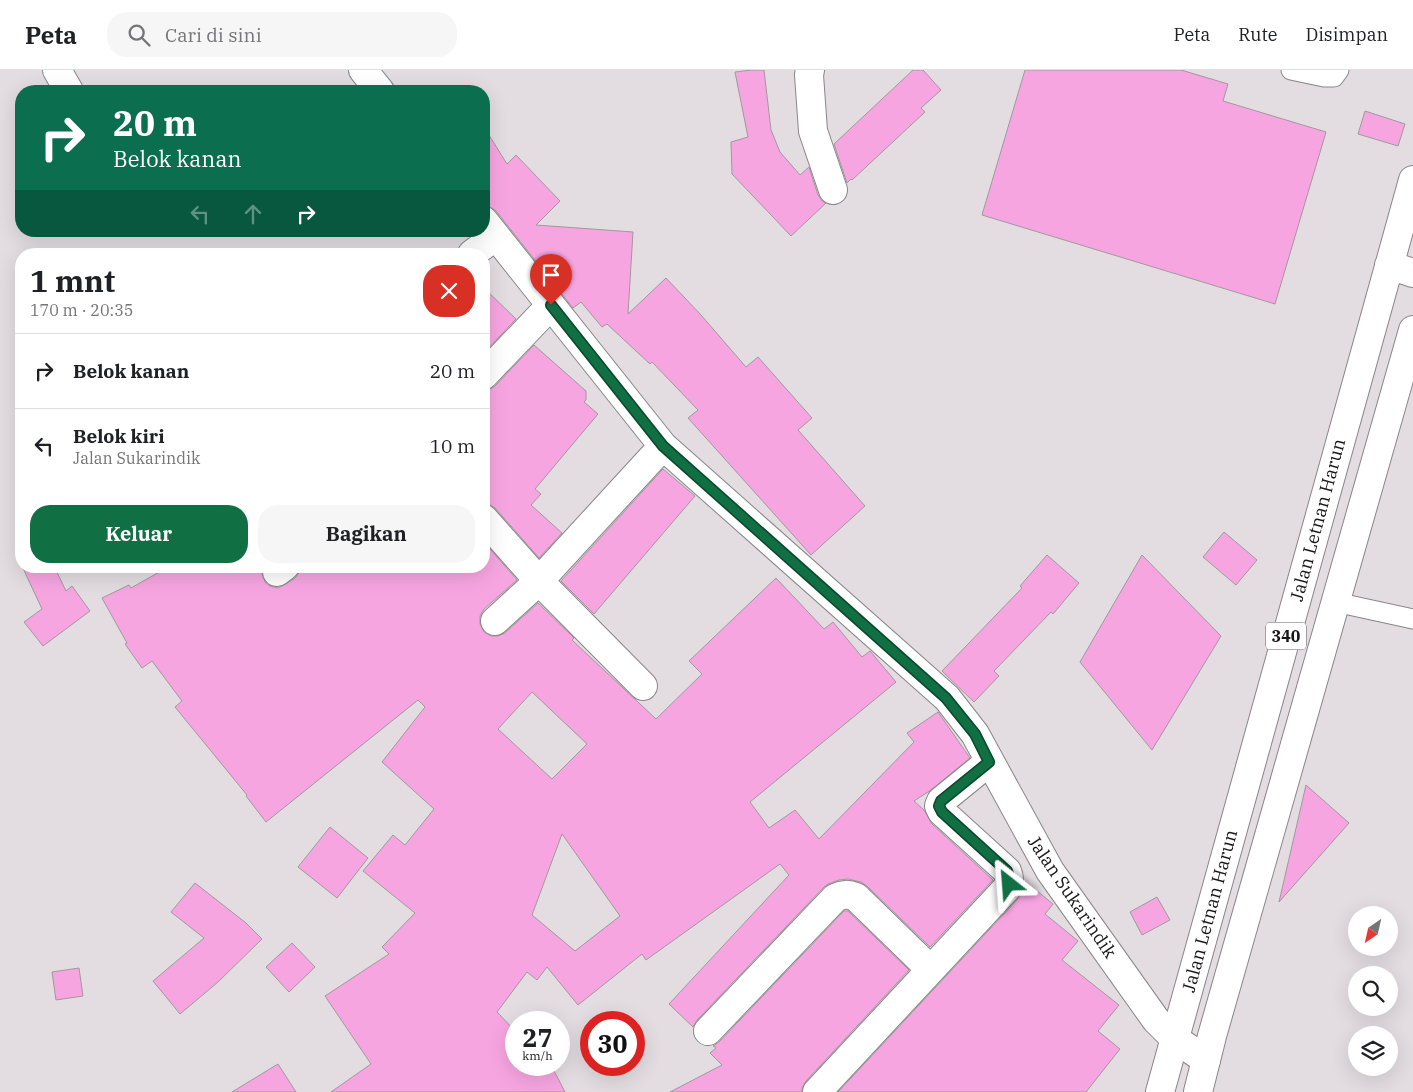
<!DOCTYPE html>
<html lang="id">
<meta charset="utf-8">
<style>
body{margin:0;font-family:"IBM Plex Serif",serif;background:#f6f6f6;color:#202124;height:100vh;display:flex;flex-direction:column;font-size:19px;white-space:nowrap}
*{box-sizing:border-box;margin:0}
p{font-size:16px;color:#757577}
.icon{flex:none;width:28px;height:28px;fill:none;stroke:currentColor;stroke-width:2;stroke-linecap:round;stroke-linejoin:round}
.map{position:relative;flex:1;overflow:hidden}
.details{position:absolute;left:15px;top:178px;width:475px;height:325px;display:flex;flex-direction:column;background:#fff;border-radius:20px;box-shadow:0 5px 20px #0002}
.details>*{flex:none}
.hud{position:absolute;left:15px;top:15px;width:475px;height:152px;border-radius:20px;box-shadow:0 5px 20px #0002;background:#0b6e4f;color:#fff;overflow:hidden}
.needle{width:32px;rotate:214deg}
.buttons{position:absolute;left:1348px;top:836px;display:grid;gap:10px}
.buttons a{display:grid;place-items:center;width:50px;height:50px;border-radius:50%;background:#fff;box-shadow:0 5px 20px #0002;font-size:25px}
.speed{position:absolute;left:505px;top:941px;display:flex;gap:10px;font-size:25px;font-weight:700;text-align:center}
.speed>*{display:grid;place-content:center;width:65px;height:65px;border-radius:50%;background:#fff;box-shadow:0 5px 20px #0002;line-height:1}
.speed small{font-size:12px;font-weight:400}
.speed .limit{border:8px solid #d22;background:#fff;color:#111}
.pin{position:absolute;display:grid;place-items:center;width:42px;height:42px;color:#fff;margin:-51px -21px;border-radius:50% 50% 50% 0;rotate:-45deg;box-shadow:0 0 5px #0007}
.pin .icon{rotate:45deg}
.me{position:absolute;width:55px;margin:-28px;rotate:332deg;stroke-linejoin:round;filter:drop-shadow(0 0 4px #0008)}
.turn{display:flex;align-items:center;gap:18px;height:105px;padding:0 15px;font-size:22px}
.turn .icon{width:65px;height:65px;stroke-width:2.5}
.turn b{display:block;font-size:35px;line-height:42px}
.lanes{display:flex;align-items:center;height:48px;padding:0 15px;background:#0003;justify-content:center;gap:25px;direction:ltr}
.lanes .off{opacity:.35}
.round{display:grid;place-items:center;flex:none;width:52px;height:52px;border-radius:20px;background:#f6f6f6}
.summary{display:flex;align-items:center;justify-content:space-between;height:85px;padding:0 15px}
h1{font-size:30px;font-weight:800;line-height:38px}
.button{display:flex;gap:10px;margin-top:auto;padding:10px 15px}
.button a{flex:1;height:58px;border-radius:20px;background:#116f44;color:#fff;font-size:20px;font-weight:800;line-height:58px;text-align:center}
.button a+a{background:#f6f6f6;color:#202124}
ul{padding:0;list-style:none}
li{display:flex;align-items:center;gap:15px;height:75px;padding:0 15px;border-top:1px solid #e0e0e0}
li div{flex:1}
li b{display:block;font-size:19px}
li em{font-style:normal}
header{display:flex;align-items:center;gap:30px;box-sizing:border-box;height:70px;padding:0 25px;background:#fff;border-bottom:1px solid #e0e0e0}
header strong{font-size:24px}
nav{display:flex;gap:28px;margin-inline-start:auto;font-size:18px}
.search{width:350px;height:45px;background:#f6f6f6;display:flex;align-items:center;gap:12px;box-sizing:border-box;padding:0 18px;border-radius:20px;color:#757577;font-size:19px}
.map>svg:first-child{display:block}
.building{fill:#f7a5e1;stroke:#9f999d;fill-rule:evenodd}
.lines{fill:none;stroke-linecap:round;stroke-linejoin:round}
.service-casing{stroke:#8a8588;stroke-width:21}
.minor-casing{stroke:#8a8588;stroke-width:30}
.primary-casing{stroke:#8a8588;stroke-width:30}
.service{stroke:#fff;stroke-width:19}
.minor{stroke:#fff;stroke-width:28}
.primary{stroke:#fff;stroke-width:28}
.route-casing{stroke:#0b482c;stroke-width:12}
.route{stroke:#116f44;stroke-width:9}
.labels{text-anchor:middle;stroke-width:4;stroke-linejoin:round;paint-order:stroke}
.shield{fill:#fff;stroke:#5e5d5e;stroke-width:1}
.shield-label{font-size:16px;font-weight:bold;fill:#191719}
.street-label{font-size:18px;fill:#191719;stroke:#fff}
</style>
<header>
<strong>Peta</strong>
<div class="search"><svg class="icon" aria-label="search" viewBox="0 0 24 24"><circle cx="10" cy="10" r="6"/><path d="M15 15l6 6"/></svg>Cari di sini</div>
<nav><a>Peta</a><a>Rute</a><a>Disimpan</a></nav>
</header>
<div class="map">
<svg width="1413" height="1022" viewBox="0 0 1413 1022">
<rect width="100%" height="100%" fill="#e3dde1"/>
<path class="building" d="M752,0h12l7,60 9,22 20,23 9,-8 9,28 4,6 4,2 -35,33 -59,-62 -1,-32 17,-5 -13,-65z
M913,0h10l18,20 -20,18 4,4 -73,68 -1,-1 -4,4 -13,-39z
M1025,0h156l47,14 -5,17 103,31 -51,172 -293,-89z
M1365,41l40,13 -7,22 -40,-12z
M484,57l23,37 9,-9 44,46 -24,24 97,7 -5,82 38,-36 35,37 45,52 12,-10 54,61 -14,12 67,76 -54,49 -123,-137 10,-8 -46,-48 -2,2 -43,-40 -5,3 -21,-25 -8,6 -77,-97 -6,-4 -6,-1z
M484,218l32,31 -32,34z
M534,275l52,46v9l-2,2 14,12 -63,75 6,5 -10,11 31,28 -23,25 -43,-49 -7,-5h-5v-114h5l6,-4z
M663,399l32,27 -101,118 -33,-33z
M1224,462l33,28 -21,25 -33,-28z
M484,472l33,38 -33,29 -4,7v8l4,8 7,4h7l7,-3 33,-30 36,35 -2,2 84,79 46,-45 -13,-13 87,-83 48,51 9,-7 29,35 8,-6 26,31 -146,120 19,26 26,-18 24,29 95,-97 -7,-9 31,-21 32,46 -39,32 -17,11 10,9 8,14 61,56 -63,67 -63,-61 -6,-4 -13,-3 -9,1 -11,4 -4,3 -127,133 -4,7 -24,-23 120,-129 -9,-11 -134,96 -4,-6 -64,51 -31,-38 -10,13 -10,-8 -30,40 19,20v33h35l14,27h-234l40,-28 -46,-68 64,-42 -7,-7 33,-34 -52,-42 30,-36 12,10 29,-36 -52,-47 43,-55 -7,-7 -152,122 -20,-26 1,-1 -72,-88 7,-6 -30,-40 -10,7 -17,-24 2,-1 -25,-45 27,-13 2,3 39,-22h91l1,8 3,8 5,4 8,2 8,-4 9,-6 4,-5 1,-7h184zM532,622l55,52 -35,35 -54,-50zM562,764l58,82 -45,35 -43,-36z
M1047,485l32,28 -26,31 -2,-2 -57,59 5,5 -25,26 -32,-31 80,-83 -2,-2z
M1142,485l79,81 -69,114 -72,-88z
M22,496h32l12,25 6,-5 18,25 -47,35 -19,-24 18,-13z
M1306,715l43,38 -70,79z
M330,757l38,31 -31,40 -39,-31z
M1025,811l28,23 -8,10 33,27 -16,19 57,45 -21,26 22,18 -34,43h-248l179,-192 6,-9z
M195,813l51,40 16,16 -44,43 -38,32 -27,-33 51,-43 -33,-26z
M1157,827l13,23 -28,15 -12,-23z
M844,841h4l61,59 -103,111 -4,7v4h-132l52,-27 -12,-12 6,-5 -3,-2 6,-4z
M292,873l23,24 -26,25 -23,-25z
M79,898l4,28 -27,4 -4,-28z
M278,994l18,28h-64z"/>
<g class="lines">
<g class="service-casing">
<path id="service" d="M1291,0l33,7h10l5,-7
M1335,532l78,17"/>
</g>
<g class="minor-casing">
<path id="minor" d="M57,0l12,21
M363,0l17,21
M810,0l-1,5 4,56 20,59
M484,151l179,225 284,252 28,36 75,137 106,149 19,19 31,21
M472,184l24,-18
M484,305l67,-70
M484,449l55,62 104,105
M277,502l8,-6
M495,551l44,-40 124,-135
M708,961l127,-133c8,-4 13,-4 21,-1l74,72
M817,1022l189,-203c4,-6 4,-11 1,-18l-65,-59 -3,-6 2,-5 48,-39"/>
</g>
<g class="primary-casing">
<path id="primary" d="M1389,195l24,8
M1160,1022l253,-912
M1198,1022l14,-56 201,-706"/>
</g>
<use href="#service" class="service"/>
<use href="#minor" class="minor"/>
<use href="#primary" class="primary"/>
</g>
<g class="lines">
<g class="route-casing">
<path id="route" d="M551,235l112,141 283,252 29,36 14,28 -48,39 -2,5 3,6 65,59 2,6v7"/>
</g>
<use href="#route" class="route"/>
</g>
<g class="labels">
<rect class="shield" x="1266" y="552.5" width="40" height="27" rx="4"/>
<g class="shield-label">
<text x="1286" y="572">340</text>
</g>
<g class="street-label">
<text transform="translate(1318 450) rotate(-75)" y="6">Jalan Letnan Harun</text>
<text transform="translate(1072 827) rotate(56)" y="6">Jalan Sukarindik</text>
<text transform="translate(1210 841) rotate(-75)" y="6">Jalan Letnan Harun</text>
</g>
</g>
</svg>
<div class="buttons">
<a><svg class="needle" viewBox="-14 -14 28 28"><path d="M0-13l5 13h-10z" fill="#e53935"/><path d="M0 13l5-13h-10z" fill="#757577"/></svg></a>
<a><svg class="icon" aria-label="search" viewBox="0 0 24 24"><circle cx="10" cy="10" r="6"/><path d="M15 15l6 6"/></svg></a>
<a><svg class="icon" aria-label="layers" viewBox="0 0 24 24"><path d="M12 4l9 5-9 5-9-5zM3 14l9 5 9-5"/></svg></a>
</div>
<div class="speed"><div>27<small>km/h</small></div><div class="limit">30</div></div>
<div class="pin" style="left:551px;top:235px;background:#d93025"><svg class="icon" aria-label="arrive" viewBox="0 0 24 24"><path d="M6 21V4h12l-3 4 3 4H6"/></svg></div>
<svg class="me" style="left:1009px;top:814px" viewBox="-20 -20 40 40"><path d="M0-17L14 15 0 8-14 15z" fill="#116f44" stroke="#fff" stroke-width="4"/></svg>
<div class="hud">
<div class="turn"><svg class="icon" aria-label="right" viewBox="0 0 24 24"><path d="M7 20v-9h11M14 6l5 5-5 5"/></svg><div><b>20 m</b>Belok kanan</div></div>
<div class="lanes"><svg class="icon off" aria-label="left" viewBox="0 0 24 24"><path d="M17 20v-9H6M10 6l-5 5 5 5"/></svg><svg class="icon off" aria-label="ahead" viewBox="0 0 24 24"><path d="M12 20V5M6 11l6-6 6 6"/></svg><svg class="icon" aria-label="right" viewBox="0 0 24 24"><path d="M7 20v-9h11M14 6l5 5-5 5"/></svg></div>
</div>
<section class="details">
<div class="summary"><div><h1>1 mnt</h1><p>170 m · 20:35</p></div><a class="round" style="background:#d93025;color:#fff"><svg class="icon" aria-label="close" viewBox="0 0 24 24"><path d="M6 6l12 12M18 6L6 18"/></svg></a></div>
<ul>
<li><svg class="icon" aria-label="right" viewBox="0 0 24 24"><path d="M7 20v-9h11M14 6l5 5-5 5"/></svg><div><b>Belok kanan</b></div><em>20 m</em></li>
<li><svg class="icon" aria-label="left" viewBox="0 0 24 24"><path d="M17 20v-9H6M10 6l-5 5 5 5"/></svg><div><b>Belok kiri</b><p>Jalan Sukarindik</p></div><em>10 m</em></li>
</ul>
<div class="button"><a>Keluar</a><a>Bagikan</a></div>
</section>
</div>
